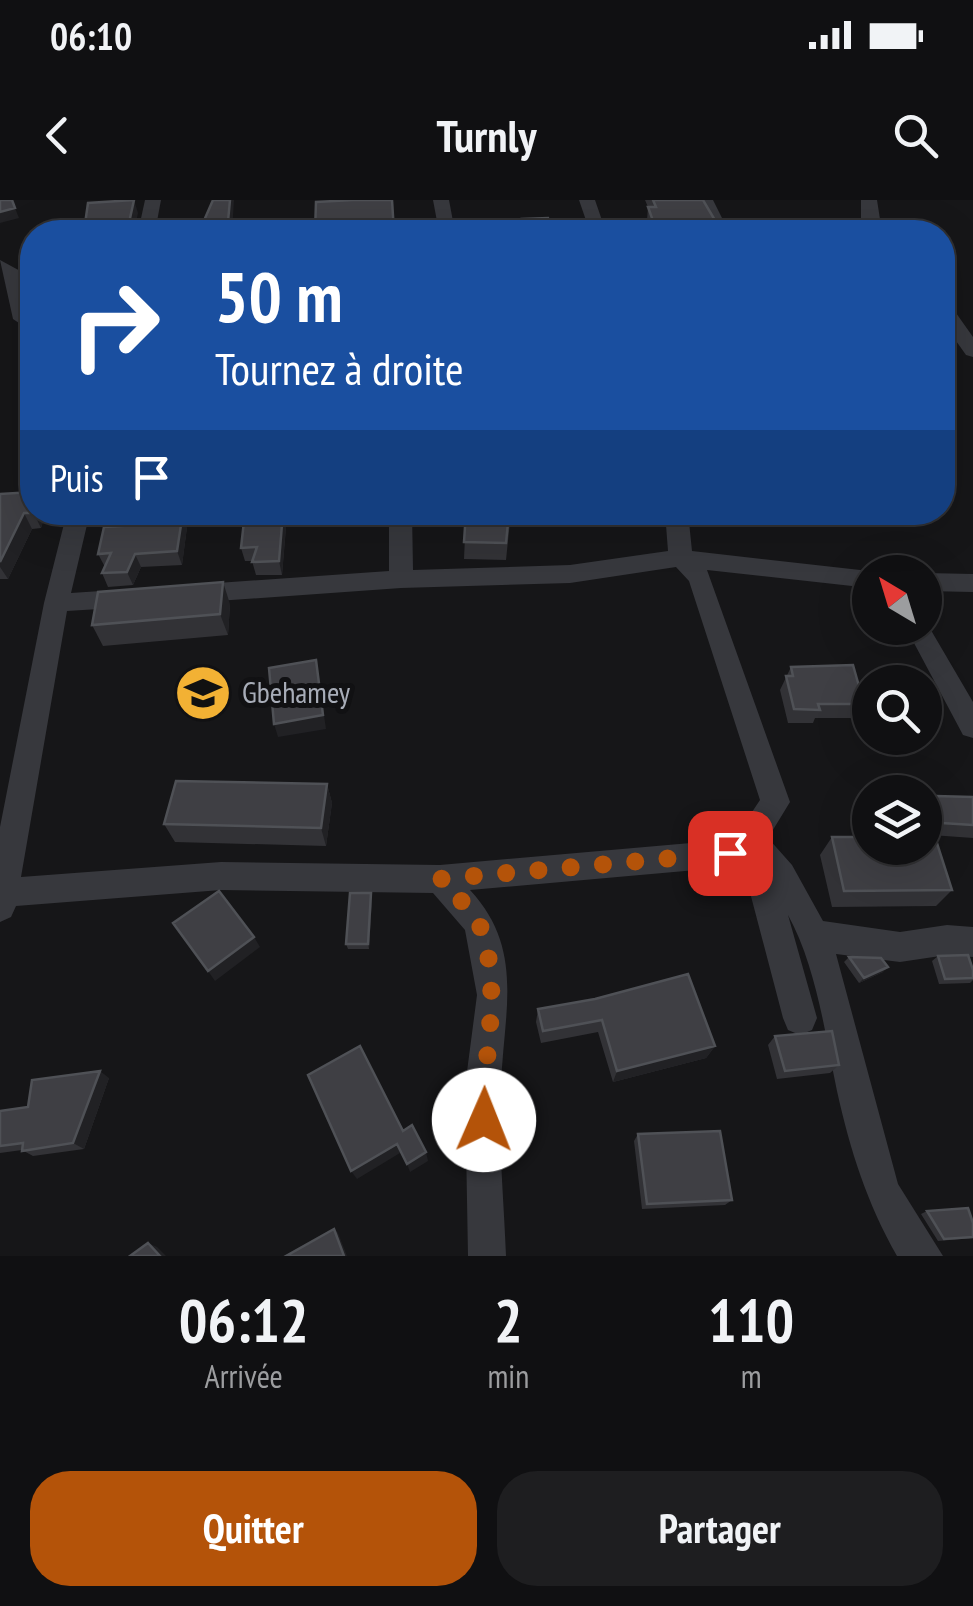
<!DOCTYPE html>
<html lang="fr">
<meta charset="utf-8">
<style>
body{margin:0;font-family:"PT Sans Narrow",sans-serif;background:#1e1e20;color:#f1f3f6;height:100vh;display:flex;flex-direction:column;font-size:38px;white-space:nowrap}
*{box-sizing:border-box;margin:0}
p{font-size:32px;color:#9c9d9f}
.icon{flex:none;width:55px;height:55px;fill:none;stroke:currentColor;stroke-width:2;stroke-linecap:round;stroke-linejoin:round}
.map{position:relative;height:1056px;overflow:hidden}
.panel{display:flex;flex-direction:column;background:#101012;flex:1}
.panel>*{flex:none}
.banner{position:absolute;left:20px;top:20px;width:935px;height:305px;border-radius:40px;box-shadow:0 10px 40px #0002,0 0 0 2px #303032;background:#1a4fa0;color:#fff;overflow:hidden}
.needle{width:65px;rotate:322deg}
.fabs{position:absolute;left:852px;top:355px;display:grid;gap:20px}
.fabs a{display:grid;place-items:center;width:90px;height:90px;border-radius:50%;background:#101012;box-shadow:0 10px 40px #0002,0 0 0 2px #303032;font-size:50px}
.pin{position:absolute;display:grid;place-items:center;width:85px;height:85px;color:#fff;margin:-42px;border-radius:20px;box-shadow:0 5px 15px #0006}
.me{position:absolute;width:110px;margin:-55px;rotate:1deg;stroke-linejoin:round;filter:drop-shadow(0 0 8px #0008)}
.turn{display:flex;align-items:center;gap:35px;height:210px;padding:0 30px;font-size:45px}
.turn .icon{width:130px;height:130px;stroke-width:2.5}
.turn b{display:block;font-size:70px;line-height:85px}
.then{display:flex;align-items:center;height:95px;padding:0 30px;background:#0003;gap:20px;font-size:38px}
.eta{display:flex;justify-content:space-evenly;align-items:center;height:170px;text-align:center}
.eta b{font-size:60px;font-weight:700;line-height:70px}
.primary-button{display:flex;gap:20px;margin-top:auto;padding:20px 30px}
.primary-button a{flex:1;height:115px;border-radius:40px;background:#b45309;color:#fff;font-size:40px;font-weight:700;line-height:115px;text-align:center}
.primary-button a+a{background:#1e1e20;color:#f1f3f6}
.status{display:flex;justify-content:space-between;align-items:center;height:70px;padding:0 50px;background:#101012;direction:ltr}
.status svg{height:28px;fill:currentColor}
header{display:flex;justify-content:space-between;align-items:center;height:130px;padding:0 30px;background:#101012;font-size:45px;font-weight:700}
.map>svg:first-child{display:block}
.lines{fill:none;stroke-linecap:round;stroke-linejoin:round}
.minor{fill:#37383d;fill-rule:evenodd}
.wall{fill:#323236}
.shaded-wall{fill:#212124}
.building{fill:#3f3f44;stroke:#4f5156;stroke-width:2.5}
.route{stroke:#b45309;stroke-width:18;stroke-dasharray:0 32.4}
.labels{text-anchor:middle;stroke-width:10;stroke-linejoin:round;paint-order:stroke}
.poi-label{font-size:30px;fill:#a8adb8;stroke:#111113;text-anchor:start}
</style>
<div class="status"><b>06:10</b><svg viewBox="0 0 49 12"><path d="M0 12V9h3v3zM5 12V6h3v6zM10 12V3h3v9zM15 12V0h3v12zM26 1h20v11H26zM47 4h2v5h-2z"/></svg></div>
<header><svg class="icon" aria-label="back" viewBox="0 0 24 24"><path d="M15 5l-7 7 7 7"/></svg>Turnly<svg class="icon" aria-label="search" viewBox="0 0 24 24"><circle cx="10" cy="10" r="6"/><path d="M15 15l6 6"/></svg></header>
<div class="map">
<svg width="973" height="1056" viewBox="0 0 973 1056">
<rect width="100%" height="100%" fill="#161618"/>
<g class="lines">
<path class="minor" d="M145,0h16l-6,32h-17z
M433,0h16l6,32h-16z
M579,0h16l11,32h-16z
M697,0h16l16,32h-16z
M861,0h16l5,32h-17l-4,-5z
M0,60l24,13 7,46 -2,4 -7,2 -9,-6z
M942,102l7,1 24,34v20l-7,-2 -24,-34z
M67,312h23l-19,81 60,-4 9,3 3,6 -3,6 -9,3 -64,4 -46,266 200,-15 219,3 285,-25 15,-10 20,-30 -71,-219 -13,-14 -106,16 -169,5 -212,15 -9,-3 -3,-6 3,-6 9,-3 200,-14v-59h23l1,58 157,-5 98,-14 -3,-39h23l4,39 186,21h-8v16l-163,-18 83,232 -22,36 24,27 31,56 77,11 47,-7 26,2v30l-26,-2 -47,7 -64,-8 62,230 45,72h-46c-30,-53 -47,-106 -60,-165 -12,-58 -21,-125 -49,-176l29,103 -5,12 -12,5 -12,-5 -5,-12 -41,-156 -12,5 -260,23c56,60 33,124 31,197 -3,56 3,113 5,169h-38l-3,-169 12,-92 -12,-65 -32,-37 -212,-3 -205,16 -5,11 -11,5v-95l44,-224z
M925,373l48,1v18l-48,-1z
M925,420l48,82v36l-10,-3 -57,-107h19z"/>
</g>
<path class="wall" d="M645,0h58l13,22 -2,10h-64l-3,-12 1,-13z
M0,294l46,18 -5,16 -9,1 -24,50h-8z
M155,312h34l-7,53 -41,2 -8,18 -25,2 -6,-14 3,-6 -7,-13 55,-30z
M245,312h73v4h-30l-1,-1 -5,60h-26l-4,-14h-7l-4,-13z
M466,312h45l-5,48 -42,-1z
M775,312h41l-2,6 -36,2z
M230,404l-2,31 -125,11 -11,-21z
M791,467l73,37 -8,14h-41l-2,5h-25l-8,-33z
M925,504l9,18 -5,6h-4z
M327,584l5,19 -6,43 -151,-4 -11,-18z
M935,596l38,1v41l-42,-3 -6,-27z
M832,637l120,53 -16,16 -104,1 -12,-52z
M372,698l-3,51h-21l-2,-5z
M938,756l35,14v10l-3,3 -31,1 -7,-23z
M849,757l34,15 -24,11 -15,-21z
M595,799l120,47 -9,12 -93,24 -15,-50 -57,11 -5,-21 2,-13z
M775,836l64,29 -9,8 -53,6 -9,-34z
M109,878l-25,71 -51,7 -11,-6 -22,3v-42l28,-4z
M638,934l94,66 -7,5 -83,4 -8,-68z
M927,1011l46,12v15l-35,3 -17,-27z"/>
<path class="shaded-wall" d="M134,0l4,13 -4,19h-7z
M230,0h4l-2,32h-5z
M15,8l4,10 -19,5v-11z
M33,312h13l-5,16z
M183,312h6l-7,53 -5,-14z
M283,312h4v3l-5,60 -3,-14z
M24,313l8,16 -24,50 -8,-12v-5z
M135,354l6,13 -8,18 -6,-13z
M223,382l7,22 -2,31 -8,-21z
M316,460l10,69 -48,8 -4,-13z
M327,584l5,19 -6,43 -5,-18z
M371,693l1,5 -3,51 -1,-5z
M254,737l6,10 -45,34 -7,-10z
M888,767l-5,5 -24,11 5,-5z
M715,846l-9,12 -93,24 4,-11z
M100,871l9,7 -25,71 -11,-6z
M397,944l3,9 -43,26 -6,-8z
M426,952l2,9 -18,11 -3,-8z
M334,1029l4,4 9,23h-3z
M148,1043l9,4 9,9h-6z"/>
<path class="building" d="M0,0h12l3,8 -15,4z
M134,0l-7,32h-54l11,-1 4,-28z
M213,0h17l-3,32h-28z
M353,0h39l2,32h-79l1,-30z
M653,0h50l13,22 -33,2 4,8h-30l-9,-25h8z
M548,18l4,14h-26l-4,-13z
M32,60v36h-5z
M32,292l1,21h-9l-24,49v-68z
M155,312h28l-6,39 -42,3 -8,18 -25,1 9,-20 -13,1 6,-27 49,-3z
M245,312h38l-4,49 -27,1 5,-15 -16,1z
M466,312h43l-3,31 -42,-1z
M223,382l-3,32 -128,11 6,-33z
M316,460l7,55 -49,9 -5,-56z
M853,465l11,39h-46l2,6 -26,-1 -8,-33h7l-2,-9z
M925,504l9,18 -9,-1z
M176,581l151,3 -6,44 -157,-4z
M935,596l38,1v28l-31,-2z
M832,637h38v11h55v-11h10l17,53 -108,1z
M219,691l35,46 -46,34 -35,-48z
M350,693h21l-3,51h-22z
M968,755l5,15v8l-28,1 -7,-23z
M849,757l32,1 7,9 -24,11z
M688,774l27,72 -98,25 -15,-51 -59,11 -5,-22 57,-10z
M832,831l7,34 -54,6 -10,-35z
M360,846l43,85 9,-6 14,27 -19,12 -10,-20 -46,27 -43,-96z
M100,871l-27,72 -51,8 1,-8 -23,3v-35l28,-4 4,-27z
M720,931l12,69 -85,4 -9,-70z
M968,1008l5,15v14l-29,2 -17,-28z
M334,1029l10,27h-58z
M148,1043l12,13h-30z"/>
<g class="lines">
<path class="route" d="M484,920c-2,-65 20,-130 -4,-194 -6,-16 -28,-33 -40,-47l290,-26"/>
</g>
<defs>
<g id="school-disc" transform="scale(2.875)"><circle r="9.5" fill="#f2b134" stroke="#111113"/><path d="M0-5L7-2L0 1L-7-2ZM-4 1L0 2.5L4 1V4Q0 6-4 4Z" fill="#111"/></g>
</defs>
<g fill-rule="evenodd">
<use href="#school-disc" x="203" y="493"/>
</g>
<g class="labels">
<g class="poi-label">
<text x="242" y="503">Gbehamey</text>
</g>
</g>
</svg>
<div class="fabs">
<a><svg class="needle" viewBox="-14 -14 28 28"><path d="M0-13l5 13h-10z" fill="#e53935"/><path d="M0 13l5-13h-10z" fill="#9c9d9f"/></svg></a>
<a><svg class="icon" aria-label="search" viewBox="0 0 24 24"><circle cx="10" cy="10" r="6"/><path d="M15 15l6 6"/></svg></a>
<a><svg class="icon" aria-label="layers" viewBox="0 0 24 24"><path d="M12 4l9 5-9 5-9-5zM3 14l9 5 9-5"/></svg></a>
</div>
<div class="pin" style="left:730px;top:653px;background:#d93025"><svg class="icon" aria-label="arrive" viewBox="0 0 24 24"><path d="M6 21V4h12l-3 4 3 4H6"/></svg></div>
<svg class="me" style="left:484px;top:920px" viewBox="-20 -20 40 40"><circle r="19" fill="#fff"/><path d="M0-13L10 11 0 6-10 11z" fill="#b45309"/></svg>
<div class="banner">
<div class="turn"><svg class="icon" aria-label="right" viewBox="0 0 24 24"><path d="M7 20v-9h11M14 6l5 5-5 5"/></svg><div><b>50 m</b>Tournez à droite</div></div>
<div class="then">Puis<svg class="icon" aria-label="arrive" viewBox="0 0 24 24"><path d="M6 21V4h12l-3 4 3 4H6"/></svg></div>
</div>
</div>
<section class="panel">
<div class="eta">
<div><b>06:12</b><p>Arrivée</p></div>
<div><b>2</b><p>min</p></div>
<div><b>110</b><p>m</p></div>
</div>
<div class="primary-button"><a>Quitter</a><a>Partager</a></div>
</section>
